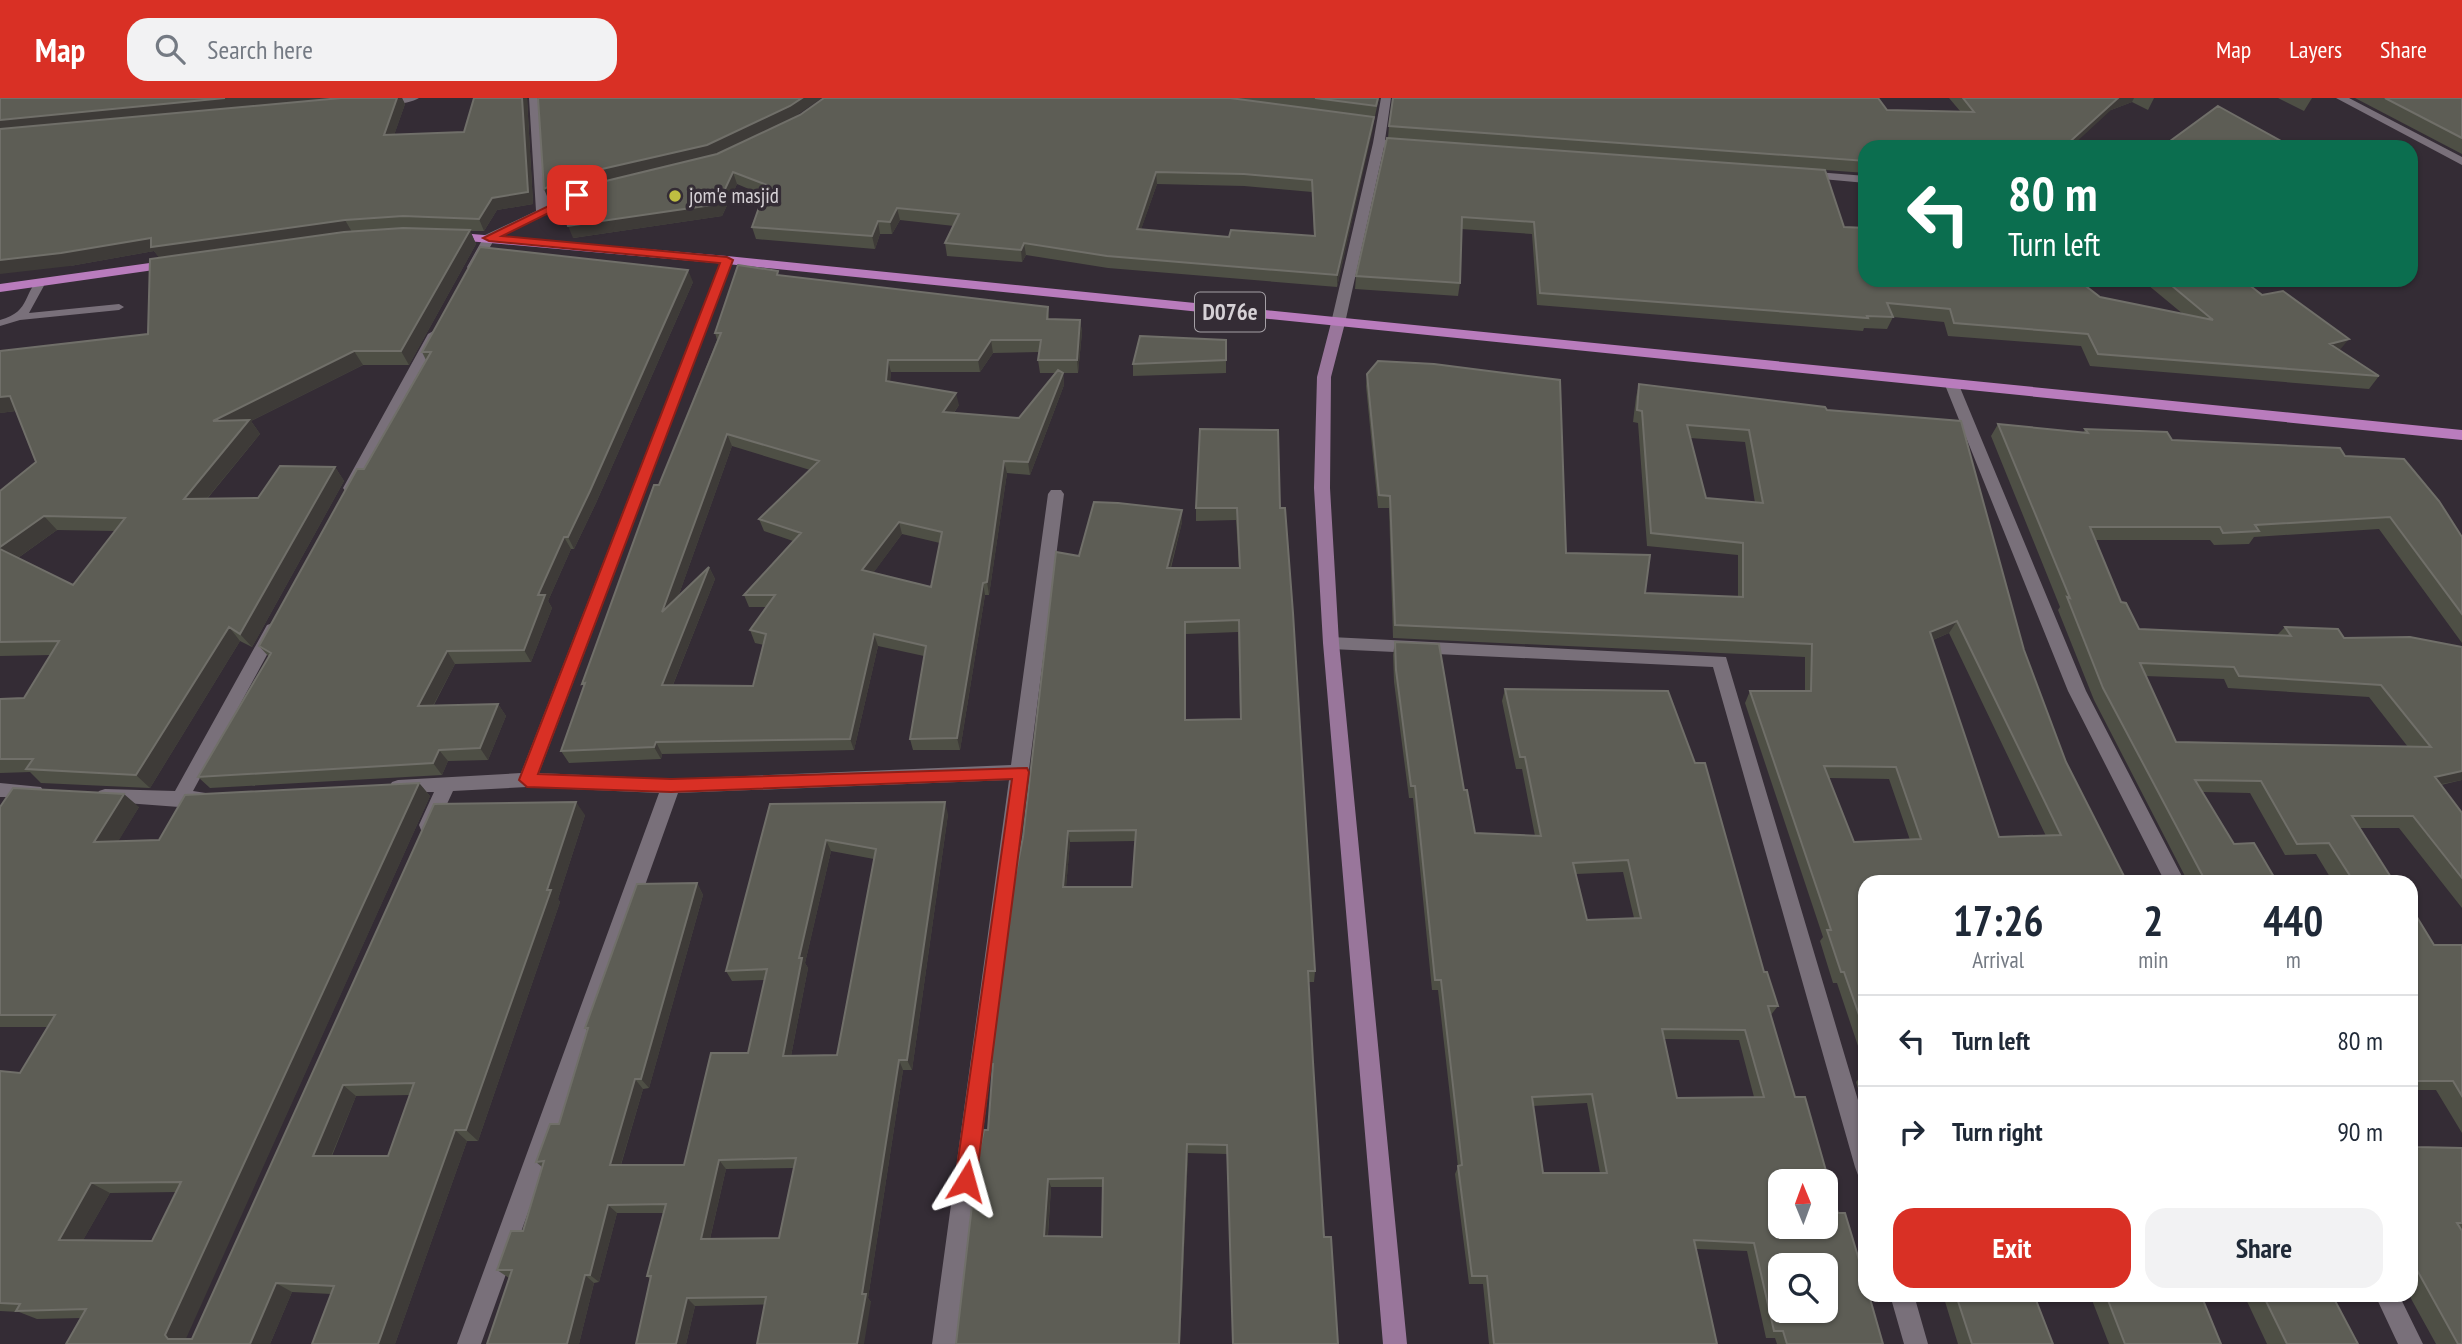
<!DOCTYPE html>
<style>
body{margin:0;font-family:"PT Sans Narrow",sans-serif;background:#f2f2f3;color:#1f2937;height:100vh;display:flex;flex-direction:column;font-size:26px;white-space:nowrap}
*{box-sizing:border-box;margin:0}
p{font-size:23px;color:#747a83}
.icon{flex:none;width:38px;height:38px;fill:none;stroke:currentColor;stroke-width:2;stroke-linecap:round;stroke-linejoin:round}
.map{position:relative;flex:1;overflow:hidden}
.details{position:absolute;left:1858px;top:777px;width:560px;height:427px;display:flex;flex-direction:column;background:#fff;border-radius:21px;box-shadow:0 2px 5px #0004}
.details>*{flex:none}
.guide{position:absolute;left:1858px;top:42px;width:560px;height:147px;border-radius:21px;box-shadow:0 2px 5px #0004;background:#0b6e4f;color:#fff;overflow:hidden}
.needle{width:46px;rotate:359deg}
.fabs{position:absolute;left:1768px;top:1071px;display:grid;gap:14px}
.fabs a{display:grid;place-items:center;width:70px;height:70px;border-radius:14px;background:#fff;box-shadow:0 2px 5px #0004;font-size:35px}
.pin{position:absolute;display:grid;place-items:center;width:60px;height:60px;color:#fff;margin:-30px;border-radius:14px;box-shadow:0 4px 10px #0006}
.me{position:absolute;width:77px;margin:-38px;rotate:8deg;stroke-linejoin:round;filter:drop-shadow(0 0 5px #0008)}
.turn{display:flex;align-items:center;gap:24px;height:147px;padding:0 35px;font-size:32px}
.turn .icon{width:91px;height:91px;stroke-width:2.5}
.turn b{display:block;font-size:49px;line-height:60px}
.eta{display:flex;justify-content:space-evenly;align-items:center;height:119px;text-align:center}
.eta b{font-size:42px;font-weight:800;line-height:49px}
.button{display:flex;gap:14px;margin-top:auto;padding:14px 35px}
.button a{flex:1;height:80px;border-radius:21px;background:#d93025;color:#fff;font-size:28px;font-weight:800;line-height:80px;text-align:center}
.button a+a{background:#f2f2f3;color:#1f2937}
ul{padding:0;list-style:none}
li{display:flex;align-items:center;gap:21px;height:91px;padding:0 35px;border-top:2px solid #e0e1e3}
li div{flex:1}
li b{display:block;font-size:26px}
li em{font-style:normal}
header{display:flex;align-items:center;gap:42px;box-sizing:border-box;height:98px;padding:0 35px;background:#d93025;color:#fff}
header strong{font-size:33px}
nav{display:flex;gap:38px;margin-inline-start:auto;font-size:24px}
.search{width:490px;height:63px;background:#f2f2f3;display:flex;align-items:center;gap:18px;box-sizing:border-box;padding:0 24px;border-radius:21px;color:#747a83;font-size:26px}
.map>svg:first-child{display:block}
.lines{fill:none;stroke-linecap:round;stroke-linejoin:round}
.lane{fill:#79707a;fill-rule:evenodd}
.street{fill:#79707a;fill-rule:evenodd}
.secondary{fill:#99769b;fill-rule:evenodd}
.primary{fill:#b97cbd;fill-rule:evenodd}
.wall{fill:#4e4f45;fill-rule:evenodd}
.shaded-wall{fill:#3e3b38}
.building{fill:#5d5d55;stroke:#706f69;stroke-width:2;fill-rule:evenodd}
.route{fill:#d93025;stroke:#8d1f18;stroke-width:2}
.poi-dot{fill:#bfbe41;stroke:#342c35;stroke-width:2.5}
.labels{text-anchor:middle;stroke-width:7;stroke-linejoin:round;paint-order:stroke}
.far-poi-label{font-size:21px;fill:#d6d1d6;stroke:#342c35;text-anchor:start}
.shield{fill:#342c35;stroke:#a5a0a6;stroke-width:2}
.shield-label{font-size:23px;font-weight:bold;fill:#d6d1d6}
</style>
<header>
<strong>Map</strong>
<div class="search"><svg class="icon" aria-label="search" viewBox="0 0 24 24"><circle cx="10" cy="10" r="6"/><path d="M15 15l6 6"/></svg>Search here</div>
<nav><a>Map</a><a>Layers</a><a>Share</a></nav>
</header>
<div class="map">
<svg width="2462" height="1246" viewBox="0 0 2462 1246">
<rect width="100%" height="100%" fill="#342c35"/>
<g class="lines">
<path class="lane" d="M41,181l5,3 -17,31 90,-9 5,3 -5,3 -99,10 -20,6v-6c32,-8 23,-31 41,-41z"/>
<path class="street" d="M419,0c-9,6 -35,9 -44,3l4,-3z
M529,0h10l9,108 30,-15 10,3 -94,46 -17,30h-8l-2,-3 18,-32 51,-24z
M1381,0h10l-6,42 25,2 6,3 -6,3 -26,-1 -39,176 -7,4 -7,-4 42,-180z
M2336,0h13l113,59v8z
M1804,73l62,5v7l-66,-6v-4z
M727,158l6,4 -194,513 132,6 340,-14 37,-271 3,-4h10l3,4 -108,850h-24l77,-564 -331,13 -197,551h-24l202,-551 -132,-6 -74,4 -18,39 -7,3 -7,-3 -2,-5 15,-33h-42l-3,-5 3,-5 6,-2 123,-7 200,-513z
M435,232l7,4 -83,154 -3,4h-10l-3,-4 85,-154z
M1952,283l7,4 127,306 99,191h-20l-97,-191 -123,-306z
M273,525l8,6 -88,162 19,3 3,5 -3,5 -33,3 -80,-6 -3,-5 3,-5 6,-2 70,2 92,-166z
M1331,539l395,20 140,470v51l-8,-3 -3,-8 -142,-500 -382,-18 -8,-6z
M0,685l41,4 3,5 -3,5h-41z
M1890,1197h24l14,49h-24z
M2375,1197h24l24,49h-25z"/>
<path class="secondary" d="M1338,221l7,4 -14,54 -1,111 9,155 68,701h-24l-60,-701 -9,-155 3,-111 14,-54z"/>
<path class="primary" d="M449,134l278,24 1735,174v10l-1735,-176 -282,-25v-6z
M171,162l6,4 -2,3 -175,25v-8z"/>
</g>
<path class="wall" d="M397,0h5l3,6 -11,31 70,-3 63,-34 6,106 -36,6 -13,21h-14l6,13 -67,121h-46l-112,56 9,13 -53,65 51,-1 77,-31 9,14 -92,166 -12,-6 -90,147 -109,-5 -11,-11 -30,1v-74l24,-1 27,-43 -51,1v-165l36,-29 -20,-51 -16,2v-62l148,-17 11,-77 -5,-6 -84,15zM57,432l58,1 -42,54 -55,-27z
M538,0l255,20 -79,37 86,-40 24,-17h555l-42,189 -229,-19 -82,-13 -4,7 -75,-6 -2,-13 9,-17 -54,-6 -8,14h-12l-5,15 -119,-10 -4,-12 11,-32 -26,-11 -15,32 -149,22 4,-50 -5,1 -23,12zM1157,86l87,2 68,6 2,43 -85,2 -88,-8z
M1949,0h205l-6,12 -16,-8 -21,8 -245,37v26l-41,-3 19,57 256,70 83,17 -41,-34h101l97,70 39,26 -10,13 -279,-23 -9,-20 -133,-10 -4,-14 -51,-5 -6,12 -23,-1 -1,3 -326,-26 -5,-71 -71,-5 -1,54 -2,13 -103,-7 1,-13 32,-138 1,-12 498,-16 73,1z
M2278,0h34l-8,13z
M2355,0h107v56z
M779,178l269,31 1,12 31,1 2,12 -4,41h-15l1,12 -34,90 -23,-2 -18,122h-4l-25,155h-47l-3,-11 14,-83 -46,-10 -24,104 -192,4 -1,5 -92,4 -8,-12 23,-64 -2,-3 77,-199 58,-145 -2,-7zM1039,254l-1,8 2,13h16l-37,45 -65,-5 5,-8 -69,-24 1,-9h89l13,-19zM732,348l78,24 -51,49 5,12 29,10 -49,54 5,12h17l-16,23 5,13 9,2 -11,41 -80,-1 42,-106 -6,-12 -31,30zM902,436l38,9 -9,44 -58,-14z
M693,184l-97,221 -22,46h-3l-23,52 4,7 -21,54 -76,2 -21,41 64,-1 8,12 -18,44 -40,1 -6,14 -232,13 -12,-11 71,-120 -10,-11 105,-177 62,-109 -4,-8z
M1226,242v33l-93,3v-12z
M1367,276l199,179 79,40 93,4v-42l-91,-9 -9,-123 -5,-1 3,-25 3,-13 188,26 197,240 42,112 61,120h-261v188l-29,-87h-4l-13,-42 3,-4 -78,-234 5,-12h55v-34l-412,-19 -4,-130h-11l-12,-122zM1690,340l55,4 10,61 -49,-5zM1949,535l97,203 -47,1 -66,-197zM1829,680l60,1 21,61 -56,2z
M1998,326l85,9 2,-4 87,11 173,16 117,81v106l-83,-114 -125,8 -5,7 -35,1 -4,-5h-115l26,62 18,27 137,7 9,-9 59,11 118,9v133l-21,5 21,28v95l-63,-80h-40l35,54h-61l-17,-28 -31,1 -35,-62 -48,-1 32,52 43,38h-89l-94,-182 -36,-90 2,-3 -69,-171zM2145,578l79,3 4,9 141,9 39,50 -232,-5z
M1196,410h84l35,463 -1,11h-6l16,255 14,107 -111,-190 -39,-1 -8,191h-224l32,-214 4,-59 -2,-7 89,-508 103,-34 -11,46h68l-3,-48 -40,1zM1238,534l2,87 -55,1 1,-86zM1135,743l-3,46h-66l4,-45zM1051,1089h52l-1,50 -54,-1z
M1395,544l69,148 11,43 60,3 -13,-67h-6l-14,-68 3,-12 259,283 14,34 -8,10 25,81 43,116 45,131h-106l-2,-6h-9l-19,-87 -51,-2 21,95h-228l-6,-60h-14l-14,-110 3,-7 -20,-177h-6l-19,-192h-4l-15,-116 -1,-27zM1623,774l11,46 -47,2 -11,-46zM1664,941l75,1 15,57 -77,1zM1587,1005l13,70h-57l-10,-67z
M419,685l11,13 -245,543h7l242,-535 151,11 -27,84 2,3 -82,239h-11l-72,203h-83l19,-50 -39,-2 -22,52h-204l15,-26 -44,1 -18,-7 -19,-1v-240l20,2 28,-46h-48v-220h139l-21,34 41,-1zM410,997l-22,61h-56l24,-60zM176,1094l-24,49 -69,-1 27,-47z
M770,706l178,10 -36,256h-9l-35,228 3,4 -176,4 -9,38h-50l15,-64 -4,-4 16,-63h-46l-18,69 -5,1 -15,61h-92l22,-66 -12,-8 26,-39 19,-64 -6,-5 23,-38 28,-94 -2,-2 112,-145 6,12 -54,193 -6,1 -22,76h63l64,-112 17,-73 -33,1 -6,-10zM831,753l43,8 -37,196 -46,1 17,-88 -3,-5zM794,1070l-15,70 -69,1 16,-70z
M2412,811l22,36h28v188l-26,-43h-24z
M1864,974h2v36h-2l-8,-26z
M2412,1040l5,9 45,1v196h-26l-27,-49h3z
M1943,1197h91l19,49h-95z
M2090,1197h111l20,49h-112z
M2244,1197h88l26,49h-91z"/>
<path class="shaded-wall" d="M225,0h126l-351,35v-13z
M397,0h5l3,6 -15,43 -6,-12z
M522,0h5l6,106 -36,6 -13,21 -5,-12z
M802,0h20l-29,20 -82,39 -139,32 -23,12 -5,-12 23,-12z
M2117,0h17l-2,4 -21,8 -40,37h-7z
M1374,19l-1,12 -36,158v-12z
M733,74l4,12 -15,32 -149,22 -5,-12z
M1156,74l1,12 -20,57v-12z
M897,110l3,12 -8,14 -2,-12z
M345,122l7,12 -192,27 -6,-8 -84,15 -70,8v-14l151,-22z
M878,123l2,13 -5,15 -3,-13z
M470,132l6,14 -67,121 -8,-14z
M1024,145l2,12 -4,7 -1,-12z
M688,172l5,12 -97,221 -22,46 -6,-12z
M1080,222l2,12 -4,41 -1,-13z
M2349,241l-10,12 -9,-7z
M991,242l2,13 -13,19 -2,-12z
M354,253l9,14 -112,56 9,13 -65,79 -11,-14 29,-78z
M888,262l3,12 -2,21 -3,-12z
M1063,275l1,12 -34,90 -2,-13z
M956,295l3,12 -13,19 -3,-12z
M10,298l13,14 -23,3v-16z
M727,336l5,12 -64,179 -6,-13z
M1004,363l3,12 -18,122 -2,-13z
M335,369l9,14 -92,166 -12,-13z
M1182,412v12l-15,58v-12z
M44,418l13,14 -45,32 -12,-11v-4z
M899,424l3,12 -36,49 -4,-13z
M564,439l7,12 -23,52 4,7 -21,54 -7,-12 14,-55z
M709,469l6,12 -47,118 -6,-12z
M983,485l2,12 -25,155 -3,-12z
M1957,523l-8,12 -26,11 7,-12z
M229,529l11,14 -90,147 -14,-13z
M874,536l4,12 -24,104 -4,-11z
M447,553l8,13 -28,53 -9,-11z
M498,606l8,12 -18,44 -8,-12z
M656,644l6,12 -1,5 -7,-12z
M439,652l9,11 -6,14 -9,-12z
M2462,673v9l-41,8 14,-11z
M419,685l11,13 -246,547 -16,-4 -3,-4z
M124,696l15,13 -29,48 -16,-13z
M576,704l9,13 -27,84 2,3 -82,239 -12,-11z
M945,704l3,12 -36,256 -5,-10z
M1068,733l2,11 -5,56 -2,-11z
M826,742l5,11 -26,112 3,5 -19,98 -6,-10 16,-98z
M697,785l6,12 -54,193 -8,-9z
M899,962l4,10 -35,228 3,4 -7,42h-7l5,-50z
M635,981l8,10 -25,85 -8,-9z
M343,987l13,11 -29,70 -14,-10z
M455,1032l12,11 -72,203h-17z
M1187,1046l1,9 -8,191h-1z
M719,1062l7,9 -18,78 -7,-8z
M1048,1081l3,8 -4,57 -3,-8z
M91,1085l19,10 -32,56 -19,-9z
M608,1107l9,8 -18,69 -9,-7z
M585,1177l9,8 -15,61h-12z
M276,1185l16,9 -22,52h-20z
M687,1200l8,8 -9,38h-10z"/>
<path class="building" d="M0,0h225l-225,22z
M341,0h56l-13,37 80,-3 10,-34h48l6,94 -36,6 -13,21 -76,-3 -58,4 -194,27v-9l-90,15 -61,7v-131z
M538,0h264l-12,8 -83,39 -140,32 -23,12z
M824,0h406l144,19 -37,158 -230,-19 -83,-13 -3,7 -76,-7 14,-29 -62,-6 -7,14 -12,-1 -6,15 -120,-9 15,-42 -34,-13 -15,32 -150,22 -9,-29 18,-9 140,-34 83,-39zM1156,74l88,2 68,6 3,56 -84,-6 -2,7 -92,-8z
M1315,0h63l-2,8z
M1393,0h485l9,12 87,2 -11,-14h155l-54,49h-198v14l-477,-35z
M2385,0h77v40z
M2218,8l74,41h-130z
M1387,40l438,32 19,57 22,1v52h212l22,17 113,23 -48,-40h78l19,15 21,-4 66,48 -19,5 49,32 -281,-22 -10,-20 -134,-11 -4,-14 -63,-6 6,14 -26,-1 1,2 -328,-25 -6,-71 -72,-5 -2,66 -104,-7z
M403,130l67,2 -69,121h-47l-141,70 36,-1 -65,79 74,-1 22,-32 55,1 -95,167 -11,-7 -93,148 -110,-6 7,-10h-33v-60l24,-1 35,-57 -59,1v-93l73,36 52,-67 -81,-2 -44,31v-56l36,-29 -26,-66 -10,1v-46l148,-17 2,-75 194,-27z
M480,149l208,23 -98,221 -22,46h-4l-26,58h7l-21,55 -77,1 -29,55 80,-2 -18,44 -41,2 -6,13 -235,14 73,-124 -12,-7 98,-177h7l67,-117h-9z
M738,167l40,6 -1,4 271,32 -1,12 33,1 -3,40h-39l3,-20h-50l-13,20h-90l-2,21 70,12 -13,19 76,6 39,-48 5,3 -35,89 -24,-1 -17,121 -4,1 -26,155 -47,1 16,-93 -52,-12 -24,105 -194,3 -2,5 -93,4 24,-68 -3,1 72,-199h5l62,-152h-6zM727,336l92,27 -60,58 42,14 -57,62h31l-25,35 16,4 -13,52 -91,-1 47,-118 -47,45zM899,424l43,10 -11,55 -69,-17z
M1140,238l86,4v20l-93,4z
M1378,263l56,3 126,16 6,173 84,2 -5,38 98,4v-54l-92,-10 -9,-122 -5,-1 2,-26 186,23 2,3 134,11 63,229 42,112 61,120h-261v153l-22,-63h-3l-14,-42h4l-81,-239h61l1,-47 -417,-19 -5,-129 -11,-1 -12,-121zM1687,327l62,5 14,73 -57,-5zM1957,523l104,214 -62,2 -69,-205zM1824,668l72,1 25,72 -67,3z
M1998,326l90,9 -3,-4 82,3 5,8 168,8 5,8 59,3 35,42 23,36v77l-72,-97 -135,8 4,6 -36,2 -3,-6h-130l31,75 5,1 13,26 152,7 -6,-9 53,2 6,9 66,-1 52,10v124l-27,6 27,36v65l-49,-62h-61l42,66h-40l-25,-39 -32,1 -36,-63 -66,-1 39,64 20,-1 23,39h-71l-103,-194 -36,-91 3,1zM2140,565l94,4 5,9 142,9 50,62 -255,-5z
M1200,331l78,1 2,78h5l8,105 22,358h-7l5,91 11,175h7l7,107h-105l-6,-199 -40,-1 -8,200h-223l21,-182 7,-32h4l5,-66h-3l23,-176 10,-51 33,-285 23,4 15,-54 24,1 64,7 -15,58h73l-3,-60h-41zM1239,522l2,99 -56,1v-98zM1136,732l-4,57h-69l5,-56zM1103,1080l-1,59 -58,-1 4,-57z
M1395,544l44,2 25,146h3l8,43 66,3 -16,-79h-5l-15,-68 163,2 27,72h10l59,209h3l11,34h-10l27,91h10l33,116h7l21,70v12h3l14,49h-96l-4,-13h-9l-20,-88 -60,-3 23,104h-223l-7,-68h-15l-14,-110 4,-1 -21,-185h-6l-20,-194h-4l-15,-116zM1628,762l13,58 -54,2 -14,-57zM1662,931l83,1 19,67 -87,1zM1592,996l15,79h-64l-11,-76zM1780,1083h45v46h-45zM1780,1167h45v46h-45z
M419,685l-254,552 3,4h24l242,-535 142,-2 -29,88h4l-85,240h-11l-77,214h-66l22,-58 -58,-3 -26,61h-184l20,-35 -70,2 4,-7 -20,-1v-232l20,2 35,-58h-55v-208l13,-19 111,6 -30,48 65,-2 26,-45zM414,985l-26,73h-75l30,-71zM181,1084l-29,59 -93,-1 32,-57z
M945,704l-38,258h-8l-37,234h4l-9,50h-100l9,-47 -79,1 -11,46h-40l15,-68h-4l19,-72 -58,1 -18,70h-5l-18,69h-80l25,-74h-15l14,-39h12l21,-70 -8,1 14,-38h9l29,-96h-3l52,-144 60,-1 -56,196h-6l-25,86h74l27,-112h37l19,-84 -41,2 44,-167zM826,742l50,9 -39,206 -54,1 19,-98h-3zM796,1060l-17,80 -78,1 18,-79z
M2412,811l22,36h28v151l-9,-15h-41z
M2412,1040l5,9 45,1v75h-5l5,8v113h-4l-46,-83z
M1956,1197h78l19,49h-81z
M2106,1197h95l20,49h-96z
M2263,1197h69l26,49h-71z"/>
<path class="route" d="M577,94l6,3 -2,2 -79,39 225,21 6,3 -195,514 133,5 356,-11 2,4 -53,409 -3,7 -7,3 -8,-3 -3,-7 57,-402 -341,13 -144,-5 -8,-7 201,-517 -231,-22 -6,-3z"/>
<circle class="poi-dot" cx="675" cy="98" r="7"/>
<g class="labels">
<g class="far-poi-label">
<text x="689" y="105">jom'e masjid</text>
</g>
<rect class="shield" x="1195" y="194.5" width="70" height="39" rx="5"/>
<g class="shield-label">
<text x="1230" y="222">D076e</text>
</g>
</g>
</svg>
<div class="fabs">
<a><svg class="needle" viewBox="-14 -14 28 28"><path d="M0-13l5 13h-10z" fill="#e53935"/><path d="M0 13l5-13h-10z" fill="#747a83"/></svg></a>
<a><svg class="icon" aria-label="search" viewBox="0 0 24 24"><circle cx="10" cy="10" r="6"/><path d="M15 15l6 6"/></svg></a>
</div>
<div class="pin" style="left:577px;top:97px;background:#d93025"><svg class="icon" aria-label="arrive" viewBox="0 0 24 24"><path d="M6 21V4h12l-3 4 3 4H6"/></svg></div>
<svg class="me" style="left:966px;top:1083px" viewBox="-20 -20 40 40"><path d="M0-17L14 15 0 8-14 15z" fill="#d93025" stroke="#fff" stroke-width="4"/></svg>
<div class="guide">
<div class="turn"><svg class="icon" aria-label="left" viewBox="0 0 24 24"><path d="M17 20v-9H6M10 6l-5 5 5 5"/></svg><div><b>80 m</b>Turn left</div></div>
</div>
<section class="details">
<div class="eta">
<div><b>17:26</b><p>Arrival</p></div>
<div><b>2</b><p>min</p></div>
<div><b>440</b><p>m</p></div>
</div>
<ul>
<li><svg class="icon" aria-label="left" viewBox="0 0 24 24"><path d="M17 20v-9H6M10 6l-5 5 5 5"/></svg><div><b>Turn left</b></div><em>80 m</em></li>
<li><svg class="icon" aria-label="right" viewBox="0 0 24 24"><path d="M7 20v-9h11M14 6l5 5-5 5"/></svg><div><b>Turn right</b></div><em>90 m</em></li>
</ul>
<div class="button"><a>Exit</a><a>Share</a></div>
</section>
</div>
